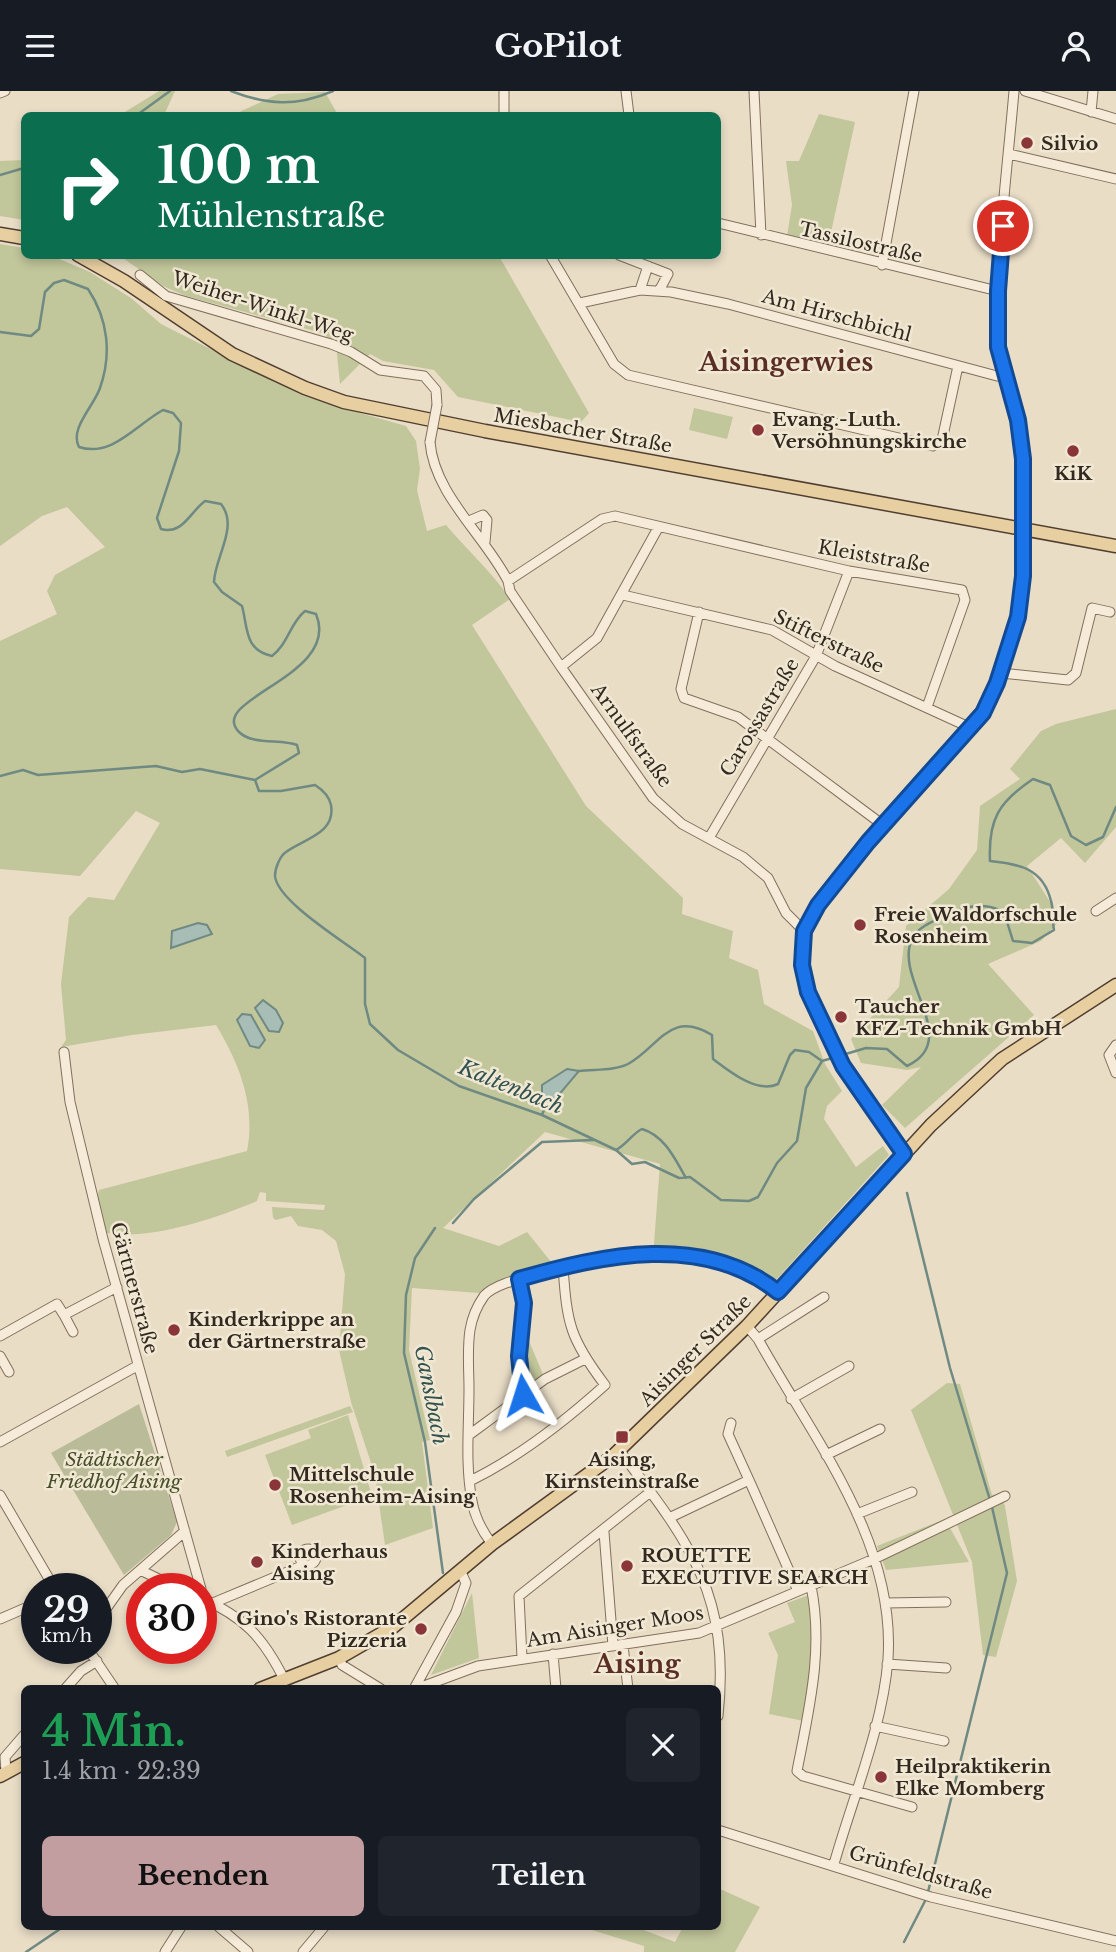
<!DOCTYPE html>
<html lang="de">
<meta charset="utf-8">
<style>
body{margin:0;font-family:"Libre Baskerville",serif;background:#20242c;color:#f1f3f6;height:100vh;display:flex;flex-direction:column;font-size:26px;white-space:nowrap}
*{box-sizing:border-box;margin:0}
p{font-size:23px;color:#9ea1a6}
.icon{flex:none;width:38px;height:38px;fill:none;stroke:currentColor;stroke-width:2;stroke-linecap:round;stroke-linejoin:round}
.map{position:relative;flex:1;overflow:hidden}
.side{position:absolute;left:21px;top:1594px;width:700px;height:245px;display:flex;flex-direction:column;background:#171b24;border-radius:10px;box-shadow:0 4px 10px #0003}
.side>*{flex:none}
.guide{position:absolute;left:21px;top:21px;width:700px;height:147px;border-radius:10px;box-shadow:0 4px 10px #0003;background:#0b6e4f;color:#fff;overflow:hidden}
.speed{position:absolute;left:21px;top:1482px;display:flex;gap:14px;font-size:35px;font-weight:700;text-align:center}
.speed>*{display:grid;place-content:center;width:91px;height:91px;border-radius:50%;background:#171b24;box-shadow:0 4px 10px #0003;line-height:1}
.speed small{font-size:18px;font-weight:400}
.speed .limit{border:10px solid #d22;background:#fff;color:#111}
.pin{position:absolute;display:grid;place-items:center;width:60px;height:60px;color:#fff;margin:-30px;border:4px solid #fff;border-radius:50%;box-shadow:0 2px 7px #0007}
.me{position:absolute;width:77px;margin:-38px;rotate:354deg;stroke-linejoin:round;filter:drop-shadow(0 0 5px #0008)}
.turn{display:flex;align-items:center;gap:24px;height:147px;padding:0 21px;font-size:32px}
.turn .icon{width:91px;height:91px;stroke-width:2.5}
.turn b{display:block;font-size:49px;line-height:60px}
.round{display:grid;place-items:center;flex:none;width:74px;height:74px;border-radius:10px;background:#20242c}
.summary{display:flex;align-items:center;justify-content:space-between;height:119px;padding:0 21px}
h1{font-size:42px;font-weight:700;line-height:52px;color:#1e9e55}
.cta{display:flex;gap:14px;margin-top:auto;padding:14px 21px}
.cta a{flex:1;height:80px;border-radius:10px;background:#c39ea0;color:#111;font-size:28px;font-weight:700;line-height:80px;text-align:center}
.cta a+a{background:#20242c;color:#f1f3f6}
header{display:flex;justify-content:space-between;align-items:center;height:91px;padding:0 21px;background:#171b24;font-size:32px;font-weight:700}
.map>svg:first-child{display:block}
.green{fill:#c2c69b}
.cemetery{fill:#b9bb99}
.water{fill:#a7bdb6;stroke:#6f8a82;stroke-width:2}
.lines{fill:none;stroke-linecap:round;stroke-linejoin:round}
.stream{stroke:#6f8a82;stroke-width:2.5}
.minor-casing{stroke:#82705e;stroke-width:11}
.major-casing{stroke:#503f31;stroke-width:15}
.minor{stroke:#f5ebd8;stroke-width:9}
.major{stroke:#e8cfa2;stroke-width:12}
.minor-bridge-casing{stroke:#82705e;stroke-width:11;stroke-linecap:butt}
.minor-bridge{stroke:#f5ebd8;stroke-width:9}
.route-casing{stroke:#114b97;stroke-width:18}
.route{stroke:#1a73e8;stroke-width:12}
.poi-dot{fill:#8a3538;stroke:#f1e8d4;stroke-width:2.5}
.labels{text-anchor:middle;stroke-width:5;stroke-linejoin:round;paint-order:stroke}
.poi-label{font-size:19px;font-weight:bold;fill:#342920;stroke:#f1e8d4;text-anchor:start}
.street-label{font-size:19px;fill:#342920;stroke:#f1e8d4}
.park-label{font-size:19px;font-style:italic;fill:#464e29;stroke:#f1e8d4}
.water-label{font-size:21px;font-style:italic;fill:#31524f;stroke:#f1e8d4}
.district-label{font-size:26px;font-weight:bold;fill:#5b2e24;stroke:#f1e8d4}
</style>
<header><svg class="icon" aria-label="menu" viewBox="0 0 24 24"><path d="M4 6h16M4 12h16M4 18h16"/></svg>GoPilot<svg class="icon" aria-label="person" viewBox="0 0 24 24"><circle cx="12" cy="8" r="4"/><path d="M4 21q1-7 8-7t8 7"/></svg></header>
<div class="map">
<svg width="1116" height="1861" viewBox="0 0 1116 1861">
<rect width="100%" height="100%" fill="#e9ddc6"/>
<path class="green" d="M159,0h16l-11,24h-44z
M325,1l13,23h-105l45,-21z
M819,23l36,8 -27,124 -41,-10 5,-31 -6,-44h13z
M24,69v60l-24,-4v-55z
M0,153l24,4v7l28,1 38,16 41,26 30,26 115,58 63,25 67,19 10,15 4,28 -3,21 10,41 19,-6c21,25 46,47 64,74l-38,26 114,181 97,92 -1,16 51,17 -4,27 29,12 6,34 49,27 12,33 17,27 -15,15 -3,13 32,48 27,-21 6,9 -114,126 -50,-15 -72,-9 7,-93 -115,-32 -102,96 56,18 28,-14 29,36 -77,25 -67,-5 -3,62 21,90 -8,2 11,86 -48,17 -10,-70 -24,-73 -12,-52 6,-76 -9,-33 -14,-11 -24,-4 -7,-10 -15,4 -3,-2 -1,-11 52,3 1,-5 -59,-4v-8l-6,-1 -3,9c-43,18 -105,39 -151,32l-9,-35 2,-8 148,-39c9,-46 -8,-88 -31,-126l-84,10 -71,12 5,-7 -5,-56 8,-67 19,-20 26,3 46,-77 -24,-12 -56,65 -80,-7v-228l57,-27 -10,-23 8,-16 50,-28 -38,-40 -25,9 -42,30z
M120,165h379l90,157 -8,9 -123,-25 -24,-27 -51,-9 -13,-7 -30,30 -4,-40 -14,-11 -136,-37 -23,-10z
M694,317l39,9 -6,22 -38,-9z
M1116,618v118l-31,36 -24,-25 -34,28 34,53 -20,22 -53,23 46,51 -129,113 -23,-23 39,-38 -14,3 -46,-7 -10,-24 48,-52 7,-61 43,-37 28,-39 3,-44 40,-27 -10,-10 31,-38 15,-7z
M527,1245l17,41 -18,10z
M947,1292l13,1 32,111 8,-1 5,12 12,75 -21,76 -13,-2 -11,-93 -61,-152z
M350,1315l3,6 -126,45 -2,-6z
M348,1324l24,81 -80,29 -27,-70 46,-17 -3,-8z
M945,1428l24,43 -83,8 -9,-24z
M472,1502l7,65 -48,17z
M809,1504c8,42 1,84 -5,126l-35,-7 9,-59 -10,-22 27,-11 -8,-19z
M718,1797l42,19 -25,45h-91v-6l-62,-19h54l39,15 8,-15h35z"/>
<path class="cemetery" d="M139,1313l38,118 -6,13 -47,40 -73,-122z"/>
<path class="water" d="M198,832l9,2 5,9 -41,14 1,-17z
M263,909l13,10 7,13 -4,9 -10,-1 -14,-23z
M242,923l9,1 14,25 -6,8 -9,-2 -13,-26z
M567,978l12,2 -27,32 -10,-1v-17z"/>
<g class="lines">
<path class="stream" d="M231,0c36,14 65,16 102,0
M137,24l33,-24
M0,84l24,-7
M0,241l31,4 8,-7 6,-37 9,-9 10,-3 24,9c20,30 24,65 12,99 -6,18 -31,41 -21,59 33,11 58,-23 84,-37l10,3 8,10 -2,28 -22,67 4,11c22,6 29,-17 44,-28l16,3c18,23 -6,52 -7,78l8,10 20,14c6,22 2,44 30,50 16,-12 18,-33 33,-45l11,3c26,62 -110,85 -77,118 13,13 41,7 58,13l2,8 -44,27 4,11h22l34,-6c8,5 14,11 16,20 5,29 -28,34 -45,47 -6,4 -11,16 -11,24 2,25 70,66 90,82v46l5,20 28,26 61,36 83,29 74,35 16,14 13,-2 34,16 11,-1 31,23 28,1 9,-4 19,-34 20,-22 9,-53 16,-27 44,-13 21,1 20,17c56,-26 -14,-87 5,-127 5,-12 24,-19 35,-24 21,-10 36,-13 57,-3l9,29 19,2 22,-13c-2,-9 0,-20 -3,-29 -8,-33 -32,-37 -61,-40 -2,-42 9,-59 43,-82l17,6 21,51 15,9 17,-8 13,-30
M0,685l23,-6 15,5 118,-9 26,6 18,-3 55,11
M579,980c14,-2 36,0 49,-7 31,-17 42,-55 84,-29l1,24c16,12 44,35 65,25l12,-29 5,-5 14,2 13,9
M542,1024l5,-13
M616,1059c11,-6 16,-16 26,-21 23,7 33,30 44,49
M907,1102l43,175 40,132
M453,1132l21,-24 68,-57 51,-2
M435,1137l-20,30 -9,37 -2,58 21,89 18,131
M928,1801l79,-319 -15,-66
M904,1851l21,-41
M26,1861l37,-25"/>
<g class="minor-casing">
<path id="minor" d="M504,0v24
M626,0l3,24
M754,0l7,144
M1025,0l91,28
M0,2l5,-2
M1091,21l2,-21
M1009,63l107,25
M718,132l280,68
M550,164l64,109 14,11 305,71 9,-6 16,-74
M619,164l49,19 -9,17
M882,174l32,-174
M140,184l26,21 165,48 20,8 29,18 44,6 12,14 1,15
M640,199l8,-24
M580,212l60,-13 31,2 57,12 269,72 7,-1
M430,351c4,52 55,94 78,139
M469,430l14,-6 4,5 -2,22
M658,437l-61,110 -36,29 92,131 29,26 61,33 25,21 18,35 18,18
M623,504l149,35 63,36 136,62
M699,521l-18,77 3,9 54,19 145,108
M561,576l-51,-76 -2,-10 94,-62 13,-3 234,55 113,19 3,10 -38,107
M1001,582l67,7 8,-7 16,-65 18,4
M709,747l107,-182 33,-85
M1096,820l20,-13
M1116,954l-7,10 7,18
M64,961l6,50 33,137 98,350
M904,1063c-43,-62 -108,-138 -100,-218 2,-21 21,-39 33,-55 23,-29 46,-58 71,-85 36,-40 76,-73 94,-126 24,-71 32,-174 16,-248 -5,-27 -19,-52 -20,-80 -3,-83 9,-168 16,-251
M519,1188l5,24 -5,53 4,39
M64,1224l9,17
M747,1235l11,13c54,98 138,201 130,320 -5,67 -36,141 -54,205
M0,1245l57,-32 7,11 53,-28
M758,1248l66,-42
M0,1265l9,16
M791,1308l58,-33
M731,1332l-3,11 21,46
M469,1344l76,-56 40,-20
M0,1351l137,-76
M619,1359c70,92 112,144 99,266
M826,1364l54,-26
M470,1390c49,-24 94,-59 135,-96 -35,-46 -38,-61 -42,-118
M0,1404l55,94
M857,1423l55,-22
M671,1426l78,-37 49,111
M604,1441l9,114
M492,1453c-10,-13 -17,-26 -20,-43 -7,-36 -3,-76 -3,-112 0,-19 -2,-40 1,-59 2,-12 7,-24 14,-34 10,-12 39,-18 54,-22 77,-22 173,-37 240,18
M300 1466a8 8 0 1 1 16 0a8 8 0 1 1-16 0Z
M140,1479l40,19
M811,1495c13,63 -2,123 -14,185l6,5 109,31
M201,1507c43,19 62,39 83,81
M213,1512l91,-38
M885,1512l61,-1
M0,1528l37,-16
M96,1532l27,-38 62,-54
M623,1554l5,44
M88,1558l27,40
M553,1563l3,35
M339,1567l3,7 39,24
M522,1567l-3,-62 130,-103
M887,1573l59,4
M65,1598l16,-18 16,-10
M414,1598l42,-77 10,-29 -6,-13
M416,1598l62,-23 221,-33 175,-74 131,-63
M875,1635l69,15
M6,1681l-1,-15 19,-22
M718,1739l213,67 185,44
M219,1836l29,25
M165,1861l16,-25
M303,1861l21,-25"/>
</g>
<g class="major-casing">
<path id="major" d="M0,143l24,4
M78,164l46,26 108,73 73,34 39,14 141,29 631,115
M260,1598l79,-31 54,-31 99,-83 121,-88 134,-130 184,-201 71,-66 114,-74
M0,1685l24,-13"/>
</g>
<use href="#minor" class="minor"/>
<use href="#major" class="major"/>
<g class="minor-bridge-casing">
<path id="minor-bridge" d="M430,351l7,-37"/>
</g>
<use href="#minor-bridge" class="minor-bridge"/>
</g>
<g class="lines">
<g class="route-casing">
<path id="route" d="M523,1304l-4,-39 5,-53 -5,-24c84,-24 184,-47 259,13l126,-138 -61,-88 -35,-74 -6,-27 2,-34 14,-26 50,-63 115,-129 14,-30 21,-66 5,-41v-117l-5,-39 -20,-73v-56l5,-65"/>
</g>
<use href="#route" class="route"/>
</g>
<g class="poi-dot">
<circle cx="1027" cy="52" r="7"/>
<circle cx="758" cy="339" r="7"/>
<circle cx="1073" cy="360" r="7"/>
<circle cx="860" cy="834" r="7"/>
<circle cx="841" cy="926" r="7"/>
<circle cx="174" cy="1239" r="7"/>
<rect x="615" y="1339" width="14" height="14" rx="3.5"/>
<circle cx="275" cy="1394" r="7"/>
<circle cx="257" cy="1471" r="7"/>
<circle cx="627" cy="1475" r="7"/>
<circle cx="421" cy="1538" r="7"/>
<circle cx="881" cy="1686" r="7"/>
</g>
<g class="labels">
<g class="poi-label">
<text x="1041" y="59">Silvio</text>
<text x="772" y="335">Evang.-Luth.<tspan x="772" dy="22">Versöhnungskirche</tspan></text>
<text x="1073" y="389" text-anchor="middle">KiK</text>
<text x="874" y="830">Freie Waldorfschule<tspan x="874" dy="22">Rosenheim</tspan></text>
<text x="855" y="922">Taucher<tspan x="855" dy="22">KFZ-Technik GmbH</tspan></text>
<text x="188" y="1235">Kinderkrippe an<tspan x="188" dy="22">der Gärtnerstraße</tspan></text>
<text x="622" y="1375" text-anchor="middle">Aising,<tspan x="622" dy="22">Kirnsteinstraße</tspan></text>
<text x="289" y="1390">Mittelschule<tspan x="289" dy="22">Rosenheim-Aising</tspan></text>
<text x="271" y="1467">Kinderhaus<tspan x="271" dy="22">Aising</tspan></text>
<text x="641" y="1471">ROUETTE<tspan x="641" dy="22">EXECUTIVE SEARCH</tspan></text>
<text x="407" y="1534" text-anchor="end">Gino's Ristorante<tspan x="407" dy="22">Pizzeria</tspan></text>
<text x="895" y="1682">Heilpraktikerin<tspan x="895" dy="22">Elke Momberg</tspan></text>
</g>
<g class="street-label">
<text transform="translate(861 151) rotate(13)" y="7">Tassilostraße</text>
<text transform="translate(263 215) rotate(18)" y="7">Weiher-Winkl-Weg</text>
<text transform="translate(837 224) rotate(15)" y="7">Am Hirschbichl</text>
<text transform="translate(583 339) rotate(10)" y="7">Miesbacher Straße</text>
<text transform="translate(874 465) rotate(10)" y="7">Kleiststraße</text>
<text transform="translate(829 550) rotate(26)" y="7">Stifterstraße</text>
<text transform="translate(759 626) rotate(-59)" y="7">Carossastraße</text>
<text transform="translate(632 644) rotate(54)" y="7">Arnulfstraße</text>
<text transform="translate(135 1197) rotate(75)" y="7">Gärtnerstraße</text>
<text transform="translate(695 1259) rotate(-45)" y="7">Aisinger Straße</text>
<text transform="translate(615 1535) rotate(-9)" y="7">Am Aisinger Moos</text>
<text transform="translate(921 1781) rotate(16)" y="7">Grünfeldstraße</text>
</g>
<g class="park-label">
<text x="114" y="1375">Städtischer<tspan x="114" dy="22">Friedhof Aising</tspan></text>
</g>
<g class="water-label">
<text transform="translate(511 996) rotate(22)" y="7">Kaltenbach</text>
<text transform="translate(431 1304) rotate(79)" y="7">Ganslbach</text>
</g>
<g class="district-label">
<text x="786" y="280">Aisingerwies</text>
<text x="637" y="1582">Aising</text>
</g>
</g>
</svg>
<div class="speed"><div>29<small>km/h</small></div><div class="limit">30</div></div>
<div class="pin" style="left:1003px;top:135px;background:#d93025"><svg class="icon" aria-label="arrive" viewBox="0 0 24 24"><path d="M6 21V4h12l-3 4 3 4H6"/></svg></div>
<svg class="me" style="left:523px;top:1304px" viewBox="-20 -20 40 40"><path d="M0-17L14 15 0 8-14 15z" fill="#1a73e8" stroke="#fff" stroke-width="4"/></svg>
<div class="guide">
<div class="turn"><svg class="icon" aria-label="right" viewBox="0 0 24 24"><path d="M7 20v-9h11M14 6l5 5-5 5"/></svg><div><b>100 m</b>Mühlenstraße</div></div>
</div>
<section class="side">
<div class="summary"><div><h1>4 Min.</h1><p>1.4 km · 22:39</p></div><a class="round"><svg class="icon" aria-label="close" viewBox="0 0 24 24"><path d="M6 6l12 12M18 6L6 18"/></svg></a></div>
<div class="cta"><a>Beenden</a><a>Teilen</a></div>
</section>
</div>
